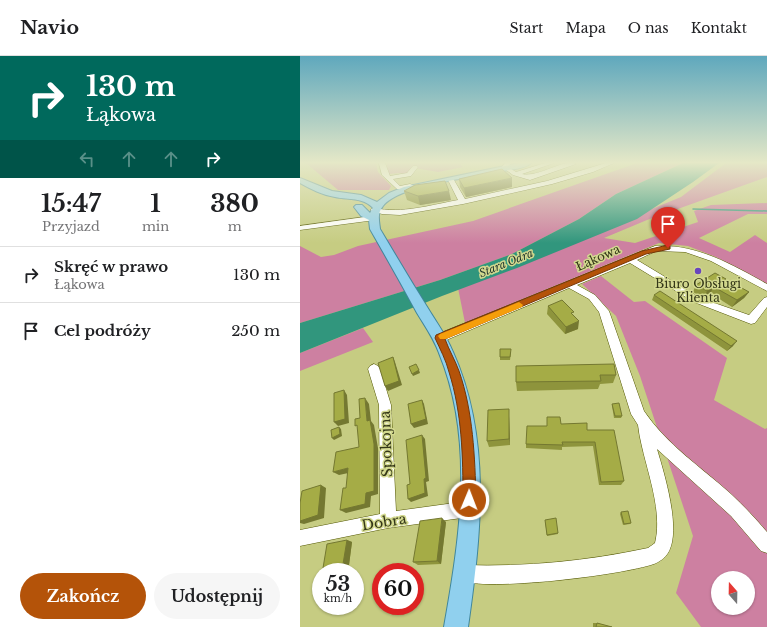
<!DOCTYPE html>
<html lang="pl">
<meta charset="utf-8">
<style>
body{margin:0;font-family:"Libre Baskerville",serif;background:#f6f6f6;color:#202124;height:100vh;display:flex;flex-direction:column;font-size:15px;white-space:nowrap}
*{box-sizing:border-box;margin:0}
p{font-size:13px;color:#757577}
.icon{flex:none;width:22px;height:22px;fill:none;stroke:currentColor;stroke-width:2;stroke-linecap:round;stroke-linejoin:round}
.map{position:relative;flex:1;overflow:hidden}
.details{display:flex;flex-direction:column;background:#fff;width:300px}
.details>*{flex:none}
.top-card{background:#00695c;color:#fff;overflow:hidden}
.needle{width:26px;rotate:340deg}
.controls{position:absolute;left:411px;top:515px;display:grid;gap:8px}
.controls a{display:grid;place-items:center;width:44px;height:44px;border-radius:50%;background:#fff;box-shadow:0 1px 3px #0004;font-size:20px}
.speed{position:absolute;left:12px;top:507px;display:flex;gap:8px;font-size:20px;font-weight:700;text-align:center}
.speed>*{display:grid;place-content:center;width:52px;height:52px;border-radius:50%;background:#fff;box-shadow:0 1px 3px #0004;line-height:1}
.speed small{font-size:10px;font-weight:400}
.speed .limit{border:6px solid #d22;background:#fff;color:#111}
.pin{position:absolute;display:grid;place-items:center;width:34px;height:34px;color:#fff;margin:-41px -17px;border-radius:50% 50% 50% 0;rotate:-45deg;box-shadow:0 0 4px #0007}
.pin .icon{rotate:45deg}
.me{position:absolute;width:44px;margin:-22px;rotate:1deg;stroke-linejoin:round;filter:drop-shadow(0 0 3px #0008)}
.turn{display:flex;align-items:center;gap:14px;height:84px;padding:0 20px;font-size:18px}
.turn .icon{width:52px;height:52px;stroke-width:2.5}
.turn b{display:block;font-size:28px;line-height:34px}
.lanes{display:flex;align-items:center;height:38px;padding:0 20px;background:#0003;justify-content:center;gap:20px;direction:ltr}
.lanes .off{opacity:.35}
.eta{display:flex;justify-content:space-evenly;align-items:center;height:68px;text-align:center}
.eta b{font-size:24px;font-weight:700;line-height:28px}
.primary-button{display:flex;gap:8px;margin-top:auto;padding:8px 20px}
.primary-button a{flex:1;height:46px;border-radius:24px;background:#b45309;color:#fff;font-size:16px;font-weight:700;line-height:46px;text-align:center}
.primary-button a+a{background:#f6f6f6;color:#202124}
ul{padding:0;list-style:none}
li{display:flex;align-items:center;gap:12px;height:56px;padding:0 20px;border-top:1px solid #e0e0e0}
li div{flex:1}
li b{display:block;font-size:15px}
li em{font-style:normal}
header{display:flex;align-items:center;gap:24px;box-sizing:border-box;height:56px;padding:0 20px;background:#fff;border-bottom:1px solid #e0e0e0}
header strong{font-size:19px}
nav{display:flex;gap:22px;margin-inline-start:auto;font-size:14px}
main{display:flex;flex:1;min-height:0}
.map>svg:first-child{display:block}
.green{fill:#cd80a1;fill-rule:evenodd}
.water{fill:#31967d}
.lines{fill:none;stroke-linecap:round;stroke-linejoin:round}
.stream{stroke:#31967d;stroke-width:1.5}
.minor-casing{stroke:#535703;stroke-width:1}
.major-casing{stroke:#40869b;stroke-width:2}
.minor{fill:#fff;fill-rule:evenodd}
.major{fill:#90d0ee;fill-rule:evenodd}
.wall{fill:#8e943c}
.shaded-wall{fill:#747831}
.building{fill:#a5ac46;stroke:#747831}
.route{fill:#b45309;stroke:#753606}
.slow{fill:#f59e0b}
.poi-dot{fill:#6945bd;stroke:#d3d98f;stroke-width:1.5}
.labels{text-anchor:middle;stroke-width:3;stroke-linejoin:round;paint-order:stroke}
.far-water-label{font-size:11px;font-style:italic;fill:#1c332c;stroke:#d3d98f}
.street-label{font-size:12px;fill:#343718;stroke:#d3d98f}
.poi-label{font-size:12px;fill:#343718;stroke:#d3d98f}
.near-street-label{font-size:14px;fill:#343718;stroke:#d3d98f}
</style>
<header>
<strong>Navio</strong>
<nav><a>Start</a><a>Mapa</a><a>O nas</a><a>Kontakt</a></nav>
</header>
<main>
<section class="details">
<div class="top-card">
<div class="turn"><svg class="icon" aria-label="right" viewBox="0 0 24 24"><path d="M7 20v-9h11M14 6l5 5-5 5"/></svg><div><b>130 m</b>Łąkowa</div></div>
<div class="lanes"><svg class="icon off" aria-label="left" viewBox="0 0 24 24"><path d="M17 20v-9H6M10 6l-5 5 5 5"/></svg><svg class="icon off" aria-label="ahead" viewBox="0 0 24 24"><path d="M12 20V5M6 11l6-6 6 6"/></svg><svg class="icon off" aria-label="ahead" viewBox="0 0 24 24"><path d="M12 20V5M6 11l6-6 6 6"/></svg><svg class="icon" aria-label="right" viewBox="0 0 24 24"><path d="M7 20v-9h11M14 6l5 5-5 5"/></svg></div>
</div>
<div class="eta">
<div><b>15:47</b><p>Przyjazd</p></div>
<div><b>1</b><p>min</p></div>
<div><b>380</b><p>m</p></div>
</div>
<ul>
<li><svg class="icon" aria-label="right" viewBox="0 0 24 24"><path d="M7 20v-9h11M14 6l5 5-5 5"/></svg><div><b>Skręć w prawo</b><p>Łąkowa</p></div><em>130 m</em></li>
<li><svg class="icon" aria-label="arrive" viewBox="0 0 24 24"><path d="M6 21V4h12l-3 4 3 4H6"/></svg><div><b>Cel podróży</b></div><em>250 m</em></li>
</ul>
<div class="primary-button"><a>Zakończ</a><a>Udostępnij</a></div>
</section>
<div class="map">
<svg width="467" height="571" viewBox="0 0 467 571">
<rect width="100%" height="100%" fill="#c6cc82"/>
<path class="green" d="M6,107h70l2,9 13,14 -2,4h-51z
M87,107h77l-4,1 3,3 -25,5 -23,-4 -4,8h-9l-1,-3 -14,1z
M337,107h46l-67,31 -37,25 -67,35 -72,26 -140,43v-77l21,11 13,-2 24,-9 115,-25z
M426,107h41v14l-120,43 -43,18 31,5 63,-21 -4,-11 17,-6 56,-2v11h-19l-49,24 31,14 25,-17 12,8v41l-51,-27 -28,-11 -29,-3 -194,80 -7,-35 223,-91z
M301,220l33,26 11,-1 82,57 -13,42 51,29 2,-1v199h-66l-25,-34 17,-57 -53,-160 -24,-60 -34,-32zM418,522h30v30h-30z
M63,272l10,14 -73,29v-18z"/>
<path class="water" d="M383,107h36l-26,19 -56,37 -120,49 -75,28 -142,57v-30l140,-43 72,-26 67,-35 37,-25z"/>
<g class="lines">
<path class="stream" d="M393,153l74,2"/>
<g class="minor-casing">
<path id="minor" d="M79,107h6l5,13 17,-3 6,-7h4l1,1 -7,9 -18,3 7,7 10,-2 7,3 -3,2h-17l-15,-14z
M205,107h6l-3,4 8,5 29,-9h9l-32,11c17,4 42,-16 54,-10l-46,16 -17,-5 -11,-8z
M306,107h8l-21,9 -41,12 -89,20 -63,11 -18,-1 -12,-4 4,-2c28,6 57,-3 84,-8l-10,-20 3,-2 3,2 11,19 82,-18z
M72,160l4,2 -1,2 -75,10v-4z
M355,190c42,-2 76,18 112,38v7l-56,-30 -26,-9 -29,-1 -19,9 63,38 49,17 15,-17 3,-1v10l-12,16 -4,1 -57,-22 -64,-39 -53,22 18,10 14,16 35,100c23,34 57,56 87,83 13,12 25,25 36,38v21l-6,-2 -30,-35 -74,-67c7,24 25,81 11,104 -3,5 -9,9 -14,11 -32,11 -167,28 -196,16l-3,-6 3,-6 6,-3c62,2 123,-4 184,-17l7,-5c9,-37 -13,-82 -17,-118l-7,-11 -32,-102 -10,-13 -20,-11 -125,53 -4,1 -5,-4 1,-3z
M74,308l4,2 2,3 11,36 5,106 73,-10 6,2 2,6 -2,6 -6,2 -81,11 -88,18v-16l80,-16 -1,-109 -11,-36 2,-3z"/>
</g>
<g class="major-casing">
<path id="major" d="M219,107h12c-5,5 -16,6 -23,7 -29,7 -108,14 -125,36 -6,7 -4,14 -3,23 16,27 32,54 49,81 8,13 18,27 24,42 39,87 28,183 15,275h-24c16,-90 31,-187 -5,-274 -5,-14 -14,-27 -22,-40 -15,-28 -31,-56 -47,-84l-1,-9 -8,-4 -7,-9 2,-2h6l8,8 3,-5c-10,-11 -25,-8 -38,-11 -13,-2 -24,-8 -35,-14v-5l32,13 29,4 16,7 12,-9 15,-6z"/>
</g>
<use href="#minor" class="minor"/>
<use href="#major" class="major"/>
</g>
<path class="wall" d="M159,123l53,8 -46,10 -6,-10z
M104,135l47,9 -31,5 -13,-5z
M424,226l12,7 13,3 -5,6 -12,9 -22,-14 -6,5 -11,-6 3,-7z
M354,239l79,51 -6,5 -75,-51z
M248,250l25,9 5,14 -13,5 -18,-20z
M211,296l-1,8h-10v-3z
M216,310l100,9 -3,8 -13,1 -2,5 -81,2 -1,-9z
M312,348l10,12 -1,2h-7l-2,-12z
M209,353v7l1,29 -21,2 -2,-6z
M247,361l14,7 26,6 37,51 -3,4h-22l-6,-39 -31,1v3l-36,-2v-4l21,-18z
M321,456l10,11 -1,1 -7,1 -3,-11z
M245,465l13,12v1l-11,2z
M146,466l-5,42 -23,1 -5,-3z
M47,484l5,2 -3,23 -20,4 -6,-1z
M293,567h4l15,4h-19z"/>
<path class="shaded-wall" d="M212,122v9l-46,10 -2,-9z
M149,135l2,9 -31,5 -2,-9z
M414,231l-4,6 -6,5 3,-7z
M449,236l-5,6 -12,9 5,-7z
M279,265l-1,8 -13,5 1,-7z
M437,285l-4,5 -6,5 4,-5z
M93,301l2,5 7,23 -14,6 -3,-5z
M119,314l1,3 -7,3 -1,-2z
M44,334l3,5 2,28 -11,3 -4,-4z
M65,342l4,6 2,17 3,4 4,23v46l-7,2 -1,11 -24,6 -6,-3 27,-89z
M122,344l2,4 4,20 -14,4 -3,-4z
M209,353v7l1,29 -1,-6z
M39,371l2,2 1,7 -8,4 -2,-2z
M122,379l3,4 4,42 -3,1 2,14 -17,6 -3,-3 16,-20z
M48,412l5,4 -14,3 -6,-3z
M21,429l5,3 -2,30 -20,6 -4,-1v-2z
M142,462l4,4 -5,42 -4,-3z
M47,484l5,2 -3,23 -6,-1z"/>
<path class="building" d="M202,113l10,9 -48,10 -5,-9z
M145,125l4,10 -31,5 -14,-5 11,-6z
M415,217l11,6 -4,2 14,8 4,-2 9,5 -12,8 -23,-13 -7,4 -11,-6z
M360,235l77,50 -6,5 -77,-51z
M262,244l12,12 -3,1 8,8 -13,6 -18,-21z
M200,293h11l-1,8h-10z
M93,301l6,24 -14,5 -7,-23z
M116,308l3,6 -7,4 -3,-7z
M314,308l2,11h-16l1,6 -85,1v-16z
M44,334l1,29 -11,3v-29z
M65,342l2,23 3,-1 4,24v47l-8,2 -1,11 -25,6 3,-22h3l2,-20 -15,4 3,-20 23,-5 -2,-22 -2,1v-7l5,-1 -1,-19z
M122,344l4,19 -15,5 -3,-20z
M319,347l3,13h-7l-3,-12z
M209,353v30l-22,2 1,-31z
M247,361h13l1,7 26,-1v7h27l10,51 -23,1 -6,-40h-33l1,3 -37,-1 1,-18h20z
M39,371l1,7 -8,4 -1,-8z
M122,379l4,43 -2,1 1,14 -17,6 -1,-14 3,-1 -4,-44z
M21,429l-3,30 -18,6v-18l2,-12z
M328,455l3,12 -7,1 -3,-12z
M142,462l-5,43 -24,1 7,-41z
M256,462l2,15 -11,2 -2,-15z
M47,484l-4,24 -20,4 4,-24z
M297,567l15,4h-16z"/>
<linearGradient id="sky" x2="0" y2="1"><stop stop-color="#5fa8bd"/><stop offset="0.57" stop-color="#e5e8c7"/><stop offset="1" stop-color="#e5e8c7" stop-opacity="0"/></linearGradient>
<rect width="467" height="187" fill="url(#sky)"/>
<path class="route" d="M368,189l2,1v3l-24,5 -201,85c4,11 10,21 14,32 14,40 16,86 17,129l-2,4 -5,2 -4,-2 -2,-4c0,-44 -1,-87 -14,-128 -3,-12 -9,-23 -14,-34l1,-3 206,-84z"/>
<path class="slow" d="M219,246l4,3 -1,2 -76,32h-6l-2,-3 2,-2z"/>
<circle class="poi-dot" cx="398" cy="215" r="4"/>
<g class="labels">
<g class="far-water-label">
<text transform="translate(206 207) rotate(-22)" y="4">Stara Odra</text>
</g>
<g class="street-label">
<text transform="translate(298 202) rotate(-24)" y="4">Łąkowa</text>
</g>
<g class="poi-label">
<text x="398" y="232">Biuro Obsługi<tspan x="398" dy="14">Klienta</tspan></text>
</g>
<g class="near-street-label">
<text transform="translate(86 388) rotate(-92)" y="5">Spokojna</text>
<text transform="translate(84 466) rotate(-9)" y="5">Dobra</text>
</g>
</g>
</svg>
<div class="controls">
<a><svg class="needle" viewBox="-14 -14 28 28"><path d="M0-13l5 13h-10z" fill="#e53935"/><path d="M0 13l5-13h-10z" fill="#757577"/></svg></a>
</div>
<div class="speed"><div>53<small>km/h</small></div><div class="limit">60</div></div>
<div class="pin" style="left:368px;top:192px;background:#d93025"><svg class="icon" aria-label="arrive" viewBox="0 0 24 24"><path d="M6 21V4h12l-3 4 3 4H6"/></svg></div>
<svg class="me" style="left:169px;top:444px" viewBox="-20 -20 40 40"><circle r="17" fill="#b45309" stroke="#fff" stroke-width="3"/><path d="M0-11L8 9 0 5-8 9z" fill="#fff"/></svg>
</div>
</main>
